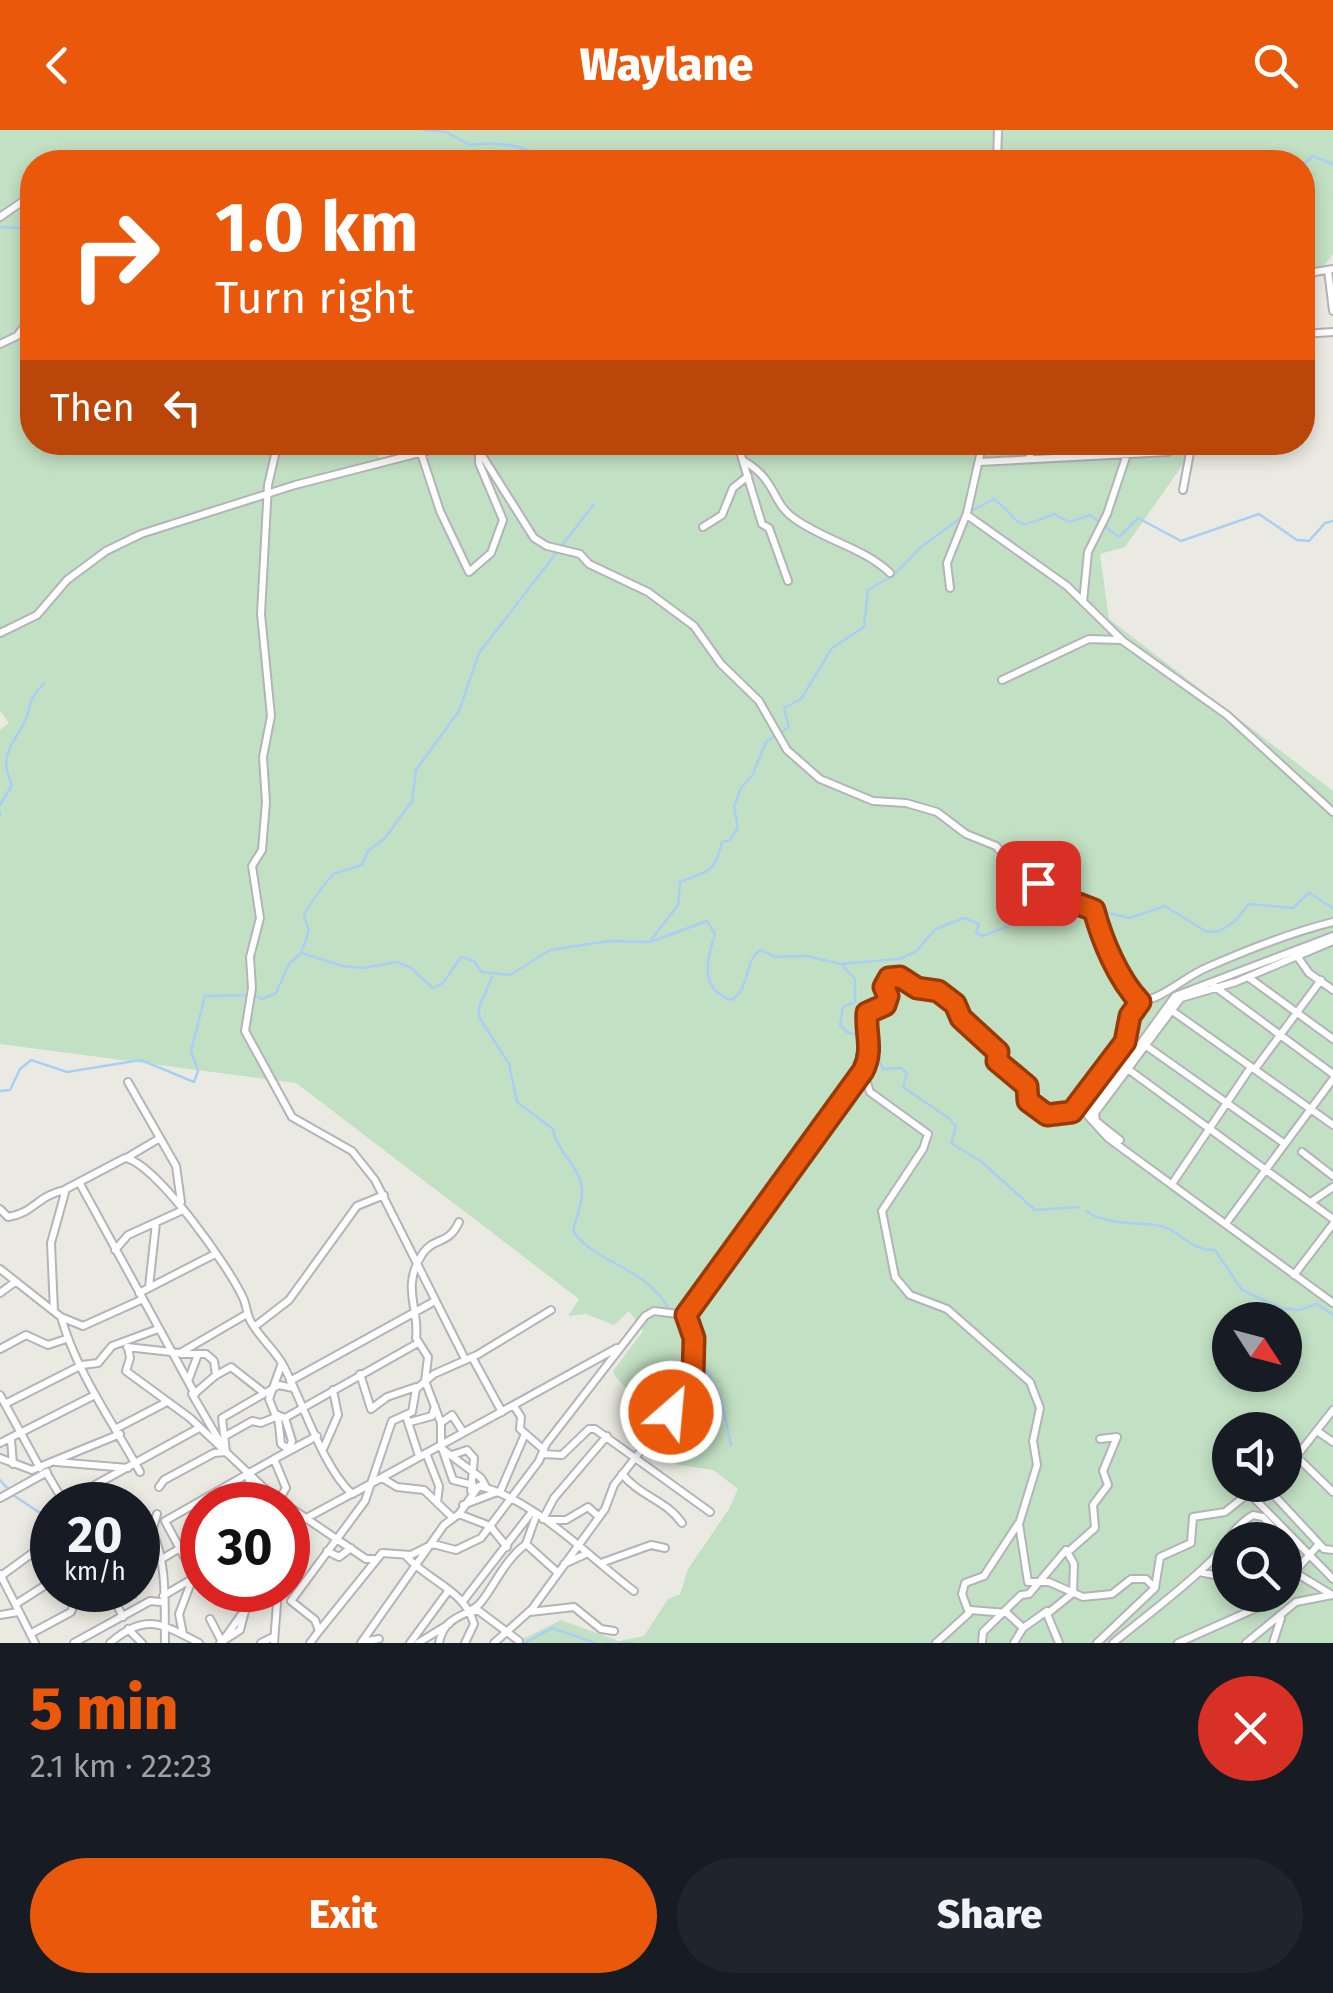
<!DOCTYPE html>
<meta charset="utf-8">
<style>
body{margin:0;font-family:"Fira Sans",sans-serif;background:#20242c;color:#f1f3f6;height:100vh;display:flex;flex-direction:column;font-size:38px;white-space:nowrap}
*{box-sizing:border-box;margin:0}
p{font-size:32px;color:#9ea1a6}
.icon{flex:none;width:55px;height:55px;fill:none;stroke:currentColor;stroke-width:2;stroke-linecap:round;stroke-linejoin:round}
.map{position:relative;height:1513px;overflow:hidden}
.panel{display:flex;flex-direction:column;background:#171b24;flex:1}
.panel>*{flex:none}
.guide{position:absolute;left:20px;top:20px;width:1295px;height:305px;border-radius:40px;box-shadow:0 5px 15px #0003;background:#ea580c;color:#fff;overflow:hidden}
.needle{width:65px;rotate:126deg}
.buttons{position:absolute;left:1212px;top:1172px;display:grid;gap:20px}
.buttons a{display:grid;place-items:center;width:90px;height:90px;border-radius:50%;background:#171b24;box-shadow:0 5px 15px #0003;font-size:50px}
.speed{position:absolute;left:30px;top:1352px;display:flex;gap:20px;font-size:50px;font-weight:700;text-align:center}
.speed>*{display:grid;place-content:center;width:130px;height:130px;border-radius:50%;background:#171b24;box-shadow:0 5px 15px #0003;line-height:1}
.speed small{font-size:25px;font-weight:400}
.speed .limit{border:15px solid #d22;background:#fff;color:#111}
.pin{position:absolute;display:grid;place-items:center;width:85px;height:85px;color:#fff;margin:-42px;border-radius:20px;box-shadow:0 5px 15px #0006}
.me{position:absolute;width:110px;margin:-55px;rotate:27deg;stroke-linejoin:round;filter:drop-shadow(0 0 8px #0008)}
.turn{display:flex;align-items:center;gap:35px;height:210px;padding:0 30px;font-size:45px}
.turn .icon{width:130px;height:130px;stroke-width:2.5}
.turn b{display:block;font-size:70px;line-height:85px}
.then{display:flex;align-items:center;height:95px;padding:0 30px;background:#0003;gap:20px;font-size:38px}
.round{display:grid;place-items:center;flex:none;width:105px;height:105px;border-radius:52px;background:#20242c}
.headline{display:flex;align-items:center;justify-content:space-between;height:170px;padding:0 30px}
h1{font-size:60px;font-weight:800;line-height:75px;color:#ea580c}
.action{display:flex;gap:20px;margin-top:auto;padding:20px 30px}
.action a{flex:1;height:115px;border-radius:60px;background:#ea580c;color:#fff;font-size:40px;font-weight:800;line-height:115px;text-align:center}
.action a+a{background:#20242c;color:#f1f3f6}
header{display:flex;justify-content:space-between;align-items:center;height:130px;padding:0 30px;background:#ea580c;color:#fff;font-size:45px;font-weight:800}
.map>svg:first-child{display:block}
.green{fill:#c2e0c4;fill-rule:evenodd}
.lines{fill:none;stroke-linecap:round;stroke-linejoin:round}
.stream{stroke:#aacff4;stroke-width:2.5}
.minor-casing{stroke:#b3b4b8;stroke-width:10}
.minor{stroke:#fff;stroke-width:6}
.route-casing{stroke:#983908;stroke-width:25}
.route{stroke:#ea580c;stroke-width:18}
</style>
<header><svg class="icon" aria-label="back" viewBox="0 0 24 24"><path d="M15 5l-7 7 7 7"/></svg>Waylane<svg class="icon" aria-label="search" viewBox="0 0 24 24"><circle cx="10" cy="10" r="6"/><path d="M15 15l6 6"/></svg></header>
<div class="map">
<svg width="1333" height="1513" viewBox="0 0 1333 1513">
<rect width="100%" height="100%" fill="#ebeae2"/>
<path class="green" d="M0,0h1333v124l-30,41 -1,-133h-1270v280l341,1 8,19 10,-4 -8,-16 815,1 -73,104 -25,7 9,65 224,172v852h-818l46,-23 58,21 25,-5 24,-37 12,-5 8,-25 41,-60 9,-20 -25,-19 -39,-6 -2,-7 18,-24 -9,-4 -13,6 -53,-59 -2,-5 30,-40 -14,-20 -15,14 -28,-11 -18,2 11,-17 -283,-216 -296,-39v-314l9,-7 -9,-12zM1230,1190h55v55h-55zM1230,1300h55v55h-55zM1230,1410h55v55h-55z"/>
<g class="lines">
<path class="stream" d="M424,0l22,2 24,13c32,-5 56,2 85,17
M1302,35l11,-9 20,8
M0,97l23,1 1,10 8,6
M969,382l25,-13c34,26 15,33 60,15l15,8 21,-7 29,22 19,-19 43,23 78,-27 38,26 12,1 16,-18 8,-2
M0,675l12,-20c-12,-25 -4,-36 10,-58 12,-20 1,-21 22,-44
M0,682v3
M1096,780l33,8 36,-12 42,26 13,-1 14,-9 15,-18 44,4 16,-15 24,15
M651,810l27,-35 2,-23c30,-13 34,-7 42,-40l8,-2 8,-12 -4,-21 7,-19 11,-12 14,-34 23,-15 -5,-19 17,-9 31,-51 32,-21 4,-37 26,-15 27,-28 41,-30
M301,823l8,-22 -5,-16c3,-8 23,-34 29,-41l29,-9 6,-14 17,-13 27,-37 4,-31 43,-59 20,-58 115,-149
M842,835l13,14v23l-12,5 -3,18 7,7 23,7 13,30 18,-1 6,5 -4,14 47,32 6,8 -5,16 31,19 53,48 44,-3
M492,847l-13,30v10l30,47 8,38 36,27c3,23 29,38 29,63 0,13 -6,26 -9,39 24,34 69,33 96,78
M0,961l10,-1 10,-21 11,-9 36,12 74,-12 53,22 4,-11 -7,-20 14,-55 49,-1 8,4 14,-6 13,-29 12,-11 42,13 20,2 33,-6 14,5 23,21 10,-5 18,-26 13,4 8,11 28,3 40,-25 59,-9 41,1 57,-21 8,13c-8,25 -17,54 16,66 20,-12 12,-37 29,-50l16,7 31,-1 33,8 59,-5 16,-7 21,-23 28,-11 15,6 -3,9 7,3 49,-19 24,4 22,-13
M1086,1081c20,14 48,11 70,14 23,3 34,27 59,25l27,40 39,18 18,2 18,-6 16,11
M673,1186l18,27
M696,1219l25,50 10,46
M0,1350l8,9
M13,1365l39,26
M126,1460l10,8
M525,1513l27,-15 43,15
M606,1513h3
M620,1513h13"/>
<g class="minor-casing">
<path id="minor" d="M997,32l1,-32
M0,87l32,-22
M32,92v3
M1328,140l5,41
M1302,144l31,-5
M1302,204l31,-2
M0,214l17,-8 15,-20
M278,312l-10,43 -7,129 10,102 -8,41 3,45 -4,48 -10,16 8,52 -10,39 2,31 -7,43 47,86 60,34 23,29 90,179
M737,312l25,82 7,4 19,53
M478,319l56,89 13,8 33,8 9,10 59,28 46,34 27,38 38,37 28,49 33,29 53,22 33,2 31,9 29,22 30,12 22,26 17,6 12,14 47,18c8,31 24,69 46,92
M421,323l19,58 29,61 22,-19 12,-33 -24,-57v-21
M1029,329l5,-17
M744,331c34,20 27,42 51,58 29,21 69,29 95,54
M979,332l189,-10 17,-10
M1183,360l9,-48
M967,385l100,71 56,55 104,74 106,97
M703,397l19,-12 11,-27 15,-12
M950,458l-3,-25 20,-50 16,-71
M1083,472l5,-50 19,-38 24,-72
M0,503l37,-18 30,-35 39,-29 35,-17 154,-49 167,-43
M1002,550l87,-41 31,1
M1333,806l-158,60 -87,120 20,22 225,165
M1297,826l12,17 24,17
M1248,847l85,62
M1214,856l119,88
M1171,880l162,115
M1145,915l140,99
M1125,937l208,152
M1255,939l66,-89
M863,942l7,20 58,42 -5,15 -41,62 13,66 15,18 37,14 83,73 10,26 -7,33 4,24 -18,59 9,58h21l34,15 29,-3 19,-15h15l9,9
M128,952l48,84 5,36
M1120,1010l-24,-19 -1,-8 86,-115 55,-16 97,-41
M1302,1022l31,24
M128,1027l32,-19
M1174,1051l77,-114
M79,1052l116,212
M1311,1072l22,-15
M0,1079l8,8c26,-4 30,-22 57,-27
M459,1092c-10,23 -25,15 -36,31 -23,34 -3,56 -7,85l12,19 -3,24 16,42v25l40,30 5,9
M1227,1092l106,-143
M115,1120l13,-15 55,-25
M0,1139l61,48 22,9 60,-27
M1294,1145l39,-51
M149,1157l7,-64
M0,1163l15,-11
M139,1163l76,-39
M54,1181l-3,-68 15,-54 59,-31c30,4 106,111 119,142 3,8 3,15 7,22 9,16 24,28 32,43 20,37 39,101 69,129l265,-146
M61,1187c16,56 51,104 79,155
M254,1197l35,-27 68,-94 27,-11
M127,1217l53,6 67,-39
M128,1217l2,11 -4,13 64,47 92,87
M0,1219l26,-14 22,10 18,-6
M181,1224h25l8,7 2,14 -23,20
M472,1227l30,55
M282,1233l-13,36 6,15 10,4 133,-75
M360,1244l11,35 16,-12 29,-10
M215,1246l16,-9 32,25
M188,1251l9,-24
M290,1251l145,-80
M192,1264l31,53
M0,1265l40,73
M5,1274l77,-39 16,-2 14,-17 46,-17
M514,1276l7,11 -1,12 24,21
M406,1286l13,40
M285,1288l7,23 -3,7
M410,1292l22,-6 3,-10
M442,1292l10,-7 11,17
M117,1298l48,-25
M1317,1301l16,11
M227,1305l25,-14 9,2 17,-7 3,28 7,5
M11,1310l2,24
M0,1313l95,-48
M324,1317l14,-32 -5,-25
M443,1321l10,29 20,5
M226,1322l-4,-34 57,-33 14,3
M426,1323l13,33 -2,17
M543,1324l19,1 27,-26h6l115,83
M452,1325l15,-5 7,8 -3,33
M0,1328l32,12 88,-36
M1299,1329l34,33
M56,1332l72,6
M1285,1341l48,-61
M46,1342l19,32
M622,1344c19,23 44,26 60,49
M247,1345l10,24
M382,1348l15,9 27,3 28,27
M159,1357l5,-7 50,-27 11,-1
M500,1362l25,-58
M1271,1362l53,57 9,1
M256,1367l21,6 9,-15 -12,-29 43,-23
M0,1368l47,-26
M64,1372l135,-74
M463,1375l34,-13
M288,1376l78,53h8
M157,1384l-5,17c16,33 12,74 13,112
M459,1384l31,12 17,21
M543,1389l11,-21 53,-62
M547,1390h19l22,-13 10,9
M288,1398l63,-34
M1285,1411l11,17 1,11
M526,1414l10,-28
M327,1421l12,6 12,-9
M1069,1421l26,-23 -2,-23 15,-20 -5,-14 14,-34 -17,2
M406,1426c22,25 59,34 68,68l-9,19
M165,1427l27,-16 10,6
M601,1433l50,-18 14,3
M564,1434l22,-10
M1199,1442l31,6
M1296,1443l36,22
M0,1444l35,69
M1,1446l41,-30
M195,1447l-30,-56 109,-62
M1285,1453l34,-39
M109,1460l14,27
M1254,1465l7,11
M163,1466l39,-23
M464,1470l67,-87
M16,1474l36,-23
M970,1480l37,3 16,15 24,-17
M472,1481h7l40,30
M530,1482l44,-5 27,22 13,2
M0,1485l18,-3
M210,1489l12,23 22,-31
M128,1499l14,14
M319,1501l63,-78 29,2 22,-11 23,6 25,-12 58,-77 7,-17 99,-128 9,-5 32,4 179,-247c8,-19 0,-37 2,-55l17,-5 5,-29 11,-2 17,11 21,3 17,13 6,14 36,34v9l30,25 2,15c14,12 24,19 43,11l53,-70 5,-26 10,-14c24,-4 44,-25 68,-35 41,-18 81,-34 125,-45
M30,1504l41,-22 8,-22
M183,1504l-4,-20 13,-34
M362,1512l17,-3
M74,1513l76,-42 11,1
M110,1513c36,-31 52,-19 89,0
M220,1513l20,-13 5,-19 16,-21
M261,1513l10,-5
M274,1513l4,-53
M310,1513l9,-12 -4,-11 -24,-19 74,-100 27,-80 20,-9 4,-23 18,-15 43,-19 74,-45
M361,1513l83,-118 15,-11 20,-28c55,13 110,71 155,105
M410,1513l39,-53
M418,1513l31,-19
M439,1513c6,-31 31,-25 43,-42 15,-20 23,-41 44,-57l31,28
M494,1513l38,-34 73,-100 9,-24 75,-96 5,-51 -8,-23
M936,1513l33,-30 -7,-19 3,-11 19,-7 34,-52
M982,1513l1,-11 38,-37 8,-1 37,-44 8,14 -1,29 -26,21 12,29
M1014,1513l9,-15
M1097,1513l58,-55 5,-31 31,-14 2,-26 32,-5 24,-19 84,86
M1113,1513c33,-27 67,-52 97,-81 16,-16 22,-35 43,-47l10,2 21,23
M1178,1513l83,-37 12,-11
M1246,1513l50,-41 36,-7
M1273,1513l8,-25"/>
</g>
<use href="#minor" class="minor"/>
</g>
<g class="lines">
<g class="route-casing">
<path id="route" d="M671,1282l22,-37 1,-37 -8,-23 177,-244c11,-21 2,-38 4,-58l18,-8 3,-9 -4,-9 5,-9 11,-1 17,11 21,3 17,13 6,14 37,34 -1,9 30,25 1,15 19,14 25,-3 53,-70 5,-26 10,-14c-22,-23 -38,-62 -46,-92l-47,-18 -9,-9"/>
</g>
<use href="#route" class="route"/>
</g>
</svg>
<div class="buttons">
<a><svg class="needle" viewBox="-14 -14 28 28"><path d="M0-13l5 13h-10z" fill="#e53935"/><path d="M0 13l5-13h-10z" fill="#9ea1a6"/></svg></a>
<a><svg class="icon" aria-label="sound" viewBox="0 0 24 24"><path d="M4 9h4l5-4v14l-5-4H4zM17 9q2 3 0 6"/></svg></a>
<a><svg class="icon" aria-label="search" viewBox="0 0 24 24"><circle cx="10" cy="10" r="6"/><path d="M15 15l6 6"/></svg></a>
</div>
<div class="speed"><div>20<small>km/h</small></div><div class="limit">30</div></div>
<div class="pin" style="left:1038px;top:753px;background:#d93025"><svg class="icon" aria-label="arrive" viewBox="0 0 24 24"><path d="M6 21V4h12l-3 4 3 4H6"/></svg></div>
<svg class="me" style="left:671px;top:1282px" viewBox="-20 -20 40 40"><circle r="17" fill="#ea580c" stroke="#fff" stroke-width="3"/><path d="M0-11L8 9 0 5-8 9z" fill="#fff"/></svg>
<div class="guide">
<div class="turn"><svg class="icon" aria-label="right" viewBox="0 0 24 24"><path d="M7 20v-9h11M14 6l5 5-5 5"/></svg><div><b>1.0 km</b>Turn right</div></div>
<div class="then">Then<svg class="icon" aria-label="left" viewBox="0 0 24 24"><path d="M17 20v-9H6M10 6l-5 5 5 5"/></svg></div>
</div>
</div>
<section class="panel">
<div class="headline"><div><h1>5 min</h1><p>2.1 km · 22:23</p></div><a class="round" style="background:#d93025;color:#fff"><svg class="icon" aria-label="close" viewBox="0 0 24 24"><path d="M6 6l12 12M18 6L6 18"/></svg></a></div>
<div class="action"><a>Exit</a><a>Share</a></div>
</section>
